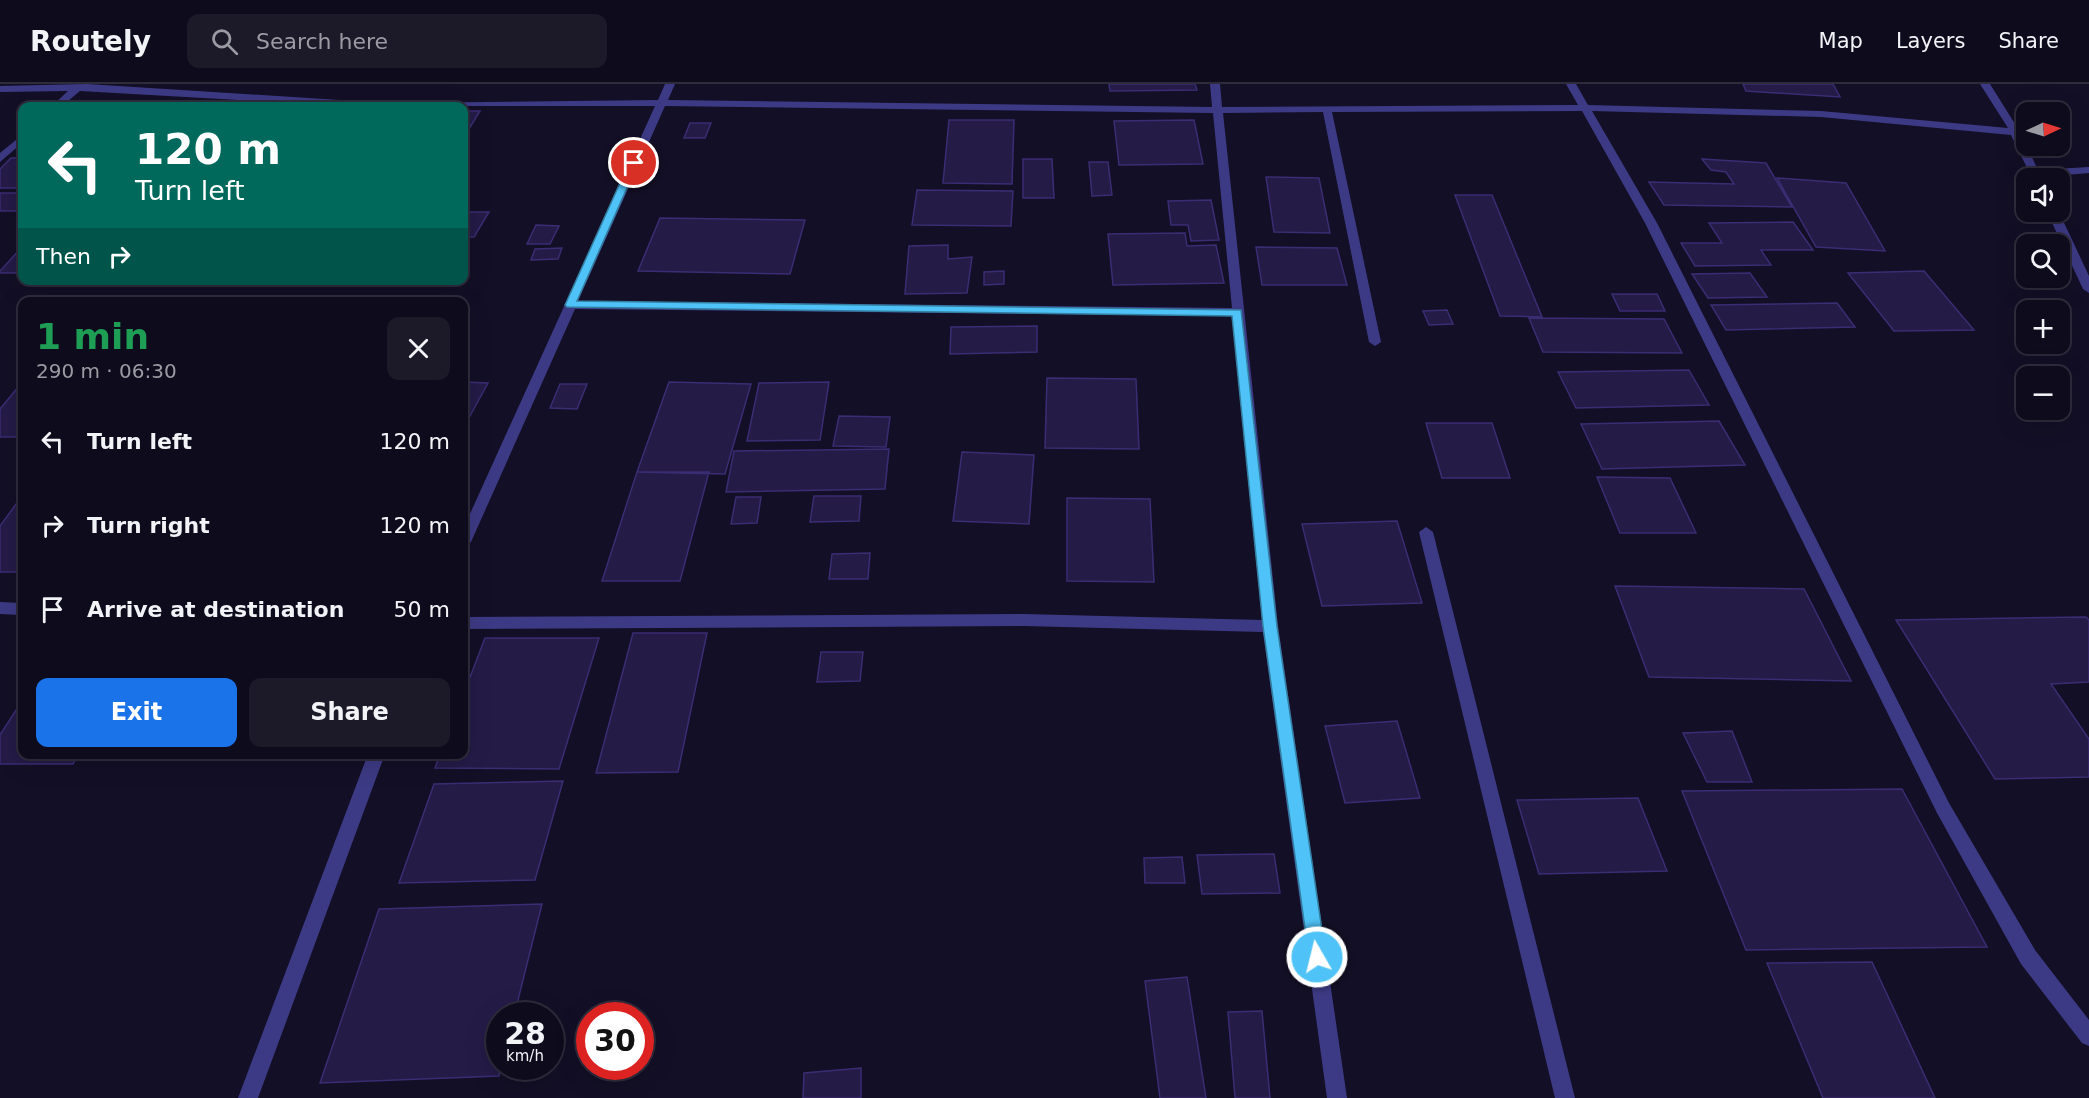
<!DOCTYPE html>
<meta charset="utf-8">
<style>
body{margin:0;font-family:"DejaVu Sans",sans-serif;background:#1c1929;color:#f1f3f6;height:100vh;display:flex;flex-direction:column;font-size:22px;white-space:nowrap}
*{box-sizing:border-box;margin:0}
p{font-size:20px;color:#9b9ba3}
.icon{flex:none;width:33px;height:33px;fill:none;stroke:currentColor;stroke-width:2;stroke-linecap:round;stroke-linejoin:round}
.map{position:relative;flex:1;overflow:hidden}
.drawer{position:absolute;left:18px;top:213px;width:450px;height:462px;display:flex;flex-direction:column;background:#0e0b1c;border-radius:12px;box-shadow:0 6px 24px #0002,0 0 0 2px #2e2b3b}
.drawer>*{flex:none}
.top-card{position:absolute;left:18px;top:18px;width:450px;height:183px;border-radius:12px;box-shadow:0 6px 24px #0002,0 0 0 2px #2e2b3b;background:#00695c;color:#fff;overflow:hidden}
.needle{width:39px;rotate:86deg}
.buttons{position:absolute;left:2016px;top:18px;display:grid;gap:12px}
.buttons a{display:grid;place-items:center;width:54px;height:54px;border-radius:12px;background:#0e0b1c;box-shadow:0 6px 24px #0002,0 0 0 2px #2e2b3b;font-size:30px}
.speed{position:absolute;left:486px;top:918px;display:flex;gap:12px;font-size:30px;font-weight:700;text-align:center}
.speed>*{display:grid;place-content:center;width:78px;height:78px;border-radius:50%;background:#0e0b1c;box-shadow:0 6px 24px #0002,0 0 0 2px #2e2b3b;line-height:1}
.speed small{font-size:15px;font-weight:400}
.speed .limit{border:9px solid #d22;background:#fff;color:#111}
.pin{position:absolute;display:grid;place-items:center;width:51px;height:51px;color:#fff;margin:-26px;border:3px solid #fff;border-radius:50%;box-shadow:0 2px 6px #0007}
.me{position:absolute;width:66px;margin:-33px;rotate:352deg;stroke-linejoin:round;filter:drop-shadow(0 0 4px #0008)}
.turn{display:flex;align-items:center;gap:21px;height:126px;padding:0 18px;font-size:27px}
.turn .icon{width:78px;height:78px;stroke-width:2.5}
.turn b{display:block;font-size:42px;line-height:51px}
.then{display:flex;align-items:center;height:57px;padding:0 18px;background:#0003;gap:12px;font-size:22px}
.round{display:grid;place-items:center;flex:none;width:63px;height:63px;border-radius:12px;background:#1c1929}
.headline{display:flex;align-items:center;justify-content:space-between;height:102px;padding:0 18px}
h1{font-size:36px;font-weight:600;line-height:45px;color:#1e9e55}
.cta{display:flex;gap:12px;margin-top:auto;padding:12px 18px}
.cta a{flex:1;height:69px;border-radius:12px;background:#1a73e8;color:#fff;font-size:24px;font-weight:600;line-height:69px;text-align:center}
.cta a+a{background:#1c1929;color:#f1f3f6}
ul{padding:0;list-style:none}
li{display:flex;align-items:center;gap:18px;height:84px;padding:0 18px}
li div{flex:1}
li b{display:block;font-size:22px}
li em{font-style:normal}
header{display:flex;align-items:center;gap:36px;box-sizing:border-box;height:84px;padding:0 30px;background:#0e0b1c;border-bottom:2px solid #2e2b3b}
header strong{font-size:28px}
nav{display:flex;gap:33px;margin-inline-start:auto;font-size:21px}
.search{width:420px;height:54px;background:#1c1929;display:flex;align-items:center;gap:15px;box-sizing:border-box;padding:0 21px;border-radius:12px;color:#9b9ba3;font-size:22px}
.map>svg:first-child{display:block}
.building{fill:#241b47;stroke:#3b2d73;stroke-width:1.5}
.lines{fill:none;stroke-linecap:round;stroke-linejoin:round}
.minor{fill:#3d3a85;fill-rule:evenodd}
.route{fill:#4fc3f7;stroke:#337fa1;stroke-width:1.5}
</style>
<header>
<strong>Routely</strong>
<div class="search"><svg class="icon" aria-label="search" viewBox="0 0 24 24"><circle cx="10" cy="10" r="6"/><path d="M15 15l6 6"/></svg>Search here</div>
<nav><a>Map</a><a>Layers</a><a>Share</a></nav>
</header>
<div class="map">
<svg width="2089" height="1014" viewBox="0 0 2089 1014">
<rect width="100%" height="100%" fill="#130f26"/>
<path class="building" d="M1109,0h86l2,6 -87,1z
M1743,0h90l7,13 -94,-6z
M203,18l-3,4h-54l3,-3z
M464,27h16l-16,26z
M949,36h65l-2,64 -69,-1z
M1194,36l9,44 -84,1 -5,-44z
M690,39h21l-6,15h-21z
M11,74h11v30h-22v-19z
M1023,75h29l2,39h-31z
M1702,75l64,4 26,44 -128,-2 -15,-23 85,2 -8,-12 -15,-2z
M1089,78h19l4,33 -20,1z
M1266,93l53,1 11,55 -56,-1z
M1777,94l69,5 39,68 -69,-4z
M917,106l96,1 -2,35 -99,-1z
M0,109h22v18h-22z
M1455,111h37l50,122 -42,-1z
M1211,116l8,40 -28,1 -3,-16h-17l-3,-24z
M464,128h25l-15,25h-10z
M660,134l145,2 -15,54 -152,-3z
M1793,138l20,28h-52l10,15 -76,1 -14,-23h41l-13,-20z
M536,141l23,1 -9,18h-23z
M1185,149l2,13 29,-1 8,38 -111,2 -5,-51z
M948,161v14l24,-2 -5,36 -62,1 4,-48z
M22,163v26h-22v-2z
M1256,163l81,1 10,37h-85z
M562,164l-4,11 -27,1 4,-11z
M1004,187v13l-20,1v-13z
M1924,187l50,59 -80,1 -46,-58z
M1750,189l17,24 -59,1 -16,-24z
M105,196h48l-3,4h-48z
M1612,210h45l8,17h-45z
M1837,219l18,24 -129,3 -15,-25z
M1447,226l6,14 -24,1 -6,-14z
M1529,234l135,1 18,34 -139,-1z
M1037,242v26l-87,2 1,-27z
M1689,286l20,35 -133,3 -18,-36z
M1047,294l89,1 3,70 -94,-1z
M464,298l24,1 -24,44z
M669,298l82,2 -26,90 -88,-2z
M829,298l-9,58 -73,1 12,-58z
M560,300h27l-10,25 -27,-1z
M19,302h3v51h-22v-28z
M839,332l51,1 -4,30 -53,-1z
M1719,337l26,44 -143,4 -21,-45z
M1426,339h66l18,55h-68z
M889,365l-4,40 -159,3 8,-41z
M962,368l72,3 -5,69 -76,-3z
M637,388h72l-29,109h-78z
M1597,393l73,1 26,55h-76z
M22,412v76h-22v-46z
M814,412h47l-2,25 -49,1z
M736,413h25l-4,26 -26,1z
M1067,414l83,1 4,83 -87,-1z
M1397,437l25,82 -100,3 -20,-82z
M870,469l-2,26h-39l3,-25z
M1615,502l189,3 47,92 -202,-4z
M2086,533l3,3v62l-38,2 38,55v38l-94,2 -99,-159z
M633,549h74l-29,139 -82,1z
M485,554h114l-40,131 -124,-1 5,-14h24v-61z
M821,568h42l-3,29 -43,1z
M22,617v53h56l-5,10h-73v-29z
M1397,637l23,77 -75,5 -20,-77z
M1732,647l20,51h-45l-24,-49z
M563,697l-28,99 -136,3 35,-99z
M1902,705l85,158 -241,3 -64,-159z
M1638,714l29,73 -128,3 -22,-74z
M1274,770l6,39 -78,1 -5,-39z
M1182,773l3,26h-40l-1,-25z
M542,820l-28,112h-14l1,50 -2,10 -179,7 59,-174z
M1872,878l63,136h-112l-56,-135z
M1187,893l19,121h-46l-15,-117z
M1262,927l8,87h-35l-7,-86z
M861,984v30h-58l1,-25z"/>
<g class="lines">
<path class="minor" d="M87,0l299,19 272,-3 7,-16h10l-7,16 544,7 -2,-23h10l2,23 356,-2 -12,-21h10l12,21 233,6 187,17 -28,-44h10l30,48 18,38 51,-3v6l-57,5 -21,-43 -190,-18 -229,-6 65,112 292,580 86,147 54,70v26l-7,-3 -61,-79 -84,-151 -292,-590 -63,-112 -250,1 49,230 -6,4 -6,-4 -46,-230 -100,1 55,513 69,472h-20l-64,-466 -239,-6 -560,3v-12l560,-3 238,6 -30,-304 -657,-7 -104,233 -7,5v-20l191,-421h-311l-264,-15 -18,15h-10l16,-15 -68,1v-6zM665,22l548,7 19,195 -654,-7z
M22,51v8l-22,19v-9z
M2047,128h12l30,64v17l-6,-4z
M1426,443l7,5 142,566h-20l-136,-566z
M0,518l22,1v12l-22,-1z
M368,670h17l-127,344h-20z"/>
</g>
<path class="route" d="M634,76l4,3 -61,138 664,9 36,316 49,331 -3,5 -6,3 -6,-3 -2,-5 -46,-331 -31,-310 -665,-9 -2,-2 64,-142z"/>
</svg>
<div class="buttons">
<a><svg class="needle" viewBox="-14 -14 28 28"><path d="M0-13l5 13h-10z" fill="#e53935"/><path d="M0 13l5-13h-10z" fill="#9b9ba3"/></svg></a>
<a><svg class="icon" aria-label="sound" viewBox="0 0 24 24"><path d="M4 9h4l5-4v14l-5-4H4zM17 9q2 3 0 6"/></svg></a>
<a><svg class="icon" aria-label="search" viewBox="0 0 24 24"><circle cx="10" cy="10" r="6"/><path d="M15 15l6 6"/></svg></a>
<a>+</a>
<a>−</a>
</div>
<div class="speed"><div>28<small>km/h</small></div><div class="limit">30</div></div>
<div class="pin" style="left:634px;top:79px;background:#d93025"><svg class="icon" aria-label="arrive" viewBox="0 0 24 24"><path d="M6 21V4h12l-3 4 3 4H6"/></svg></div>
<svg class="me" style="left:1317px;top:873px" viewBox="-20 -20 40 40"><circle r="17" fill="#4fc3f7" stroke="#fff" stroke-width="3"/><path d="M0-11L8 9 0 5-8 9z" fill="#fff"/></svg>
<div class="top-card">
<div class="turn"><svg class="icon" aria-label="left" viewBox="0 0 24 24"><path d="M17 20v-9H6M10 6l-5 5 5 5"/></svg><div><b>120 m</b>Turn left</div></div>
<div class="then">Then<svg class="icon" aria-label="right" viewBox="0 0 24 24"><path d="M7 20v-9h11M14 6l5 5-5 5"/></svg></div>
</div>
<section class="drawer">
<div class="headline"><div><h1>1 min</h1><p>290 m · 06:30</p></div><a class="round"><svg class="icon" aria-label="close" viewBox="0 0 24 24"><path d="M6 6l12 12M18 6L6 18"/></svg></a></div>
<ul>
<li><svg class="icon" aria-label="left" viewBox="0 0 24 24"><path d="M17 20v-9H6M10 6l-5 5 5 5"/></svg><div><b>Turn left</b></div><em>120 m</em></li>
<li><svg class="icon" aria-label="right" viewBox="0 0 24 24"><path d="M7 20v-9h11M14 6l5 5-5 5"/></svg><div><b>Turn right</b></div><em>120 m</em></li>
<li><svg class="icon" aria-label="arrive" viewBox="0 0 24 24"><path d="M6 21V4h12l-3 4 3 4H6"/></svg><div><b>Arrive at destination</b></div><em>50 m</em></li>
</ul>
<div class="cta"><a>Exit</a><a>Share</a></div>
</section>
</div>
